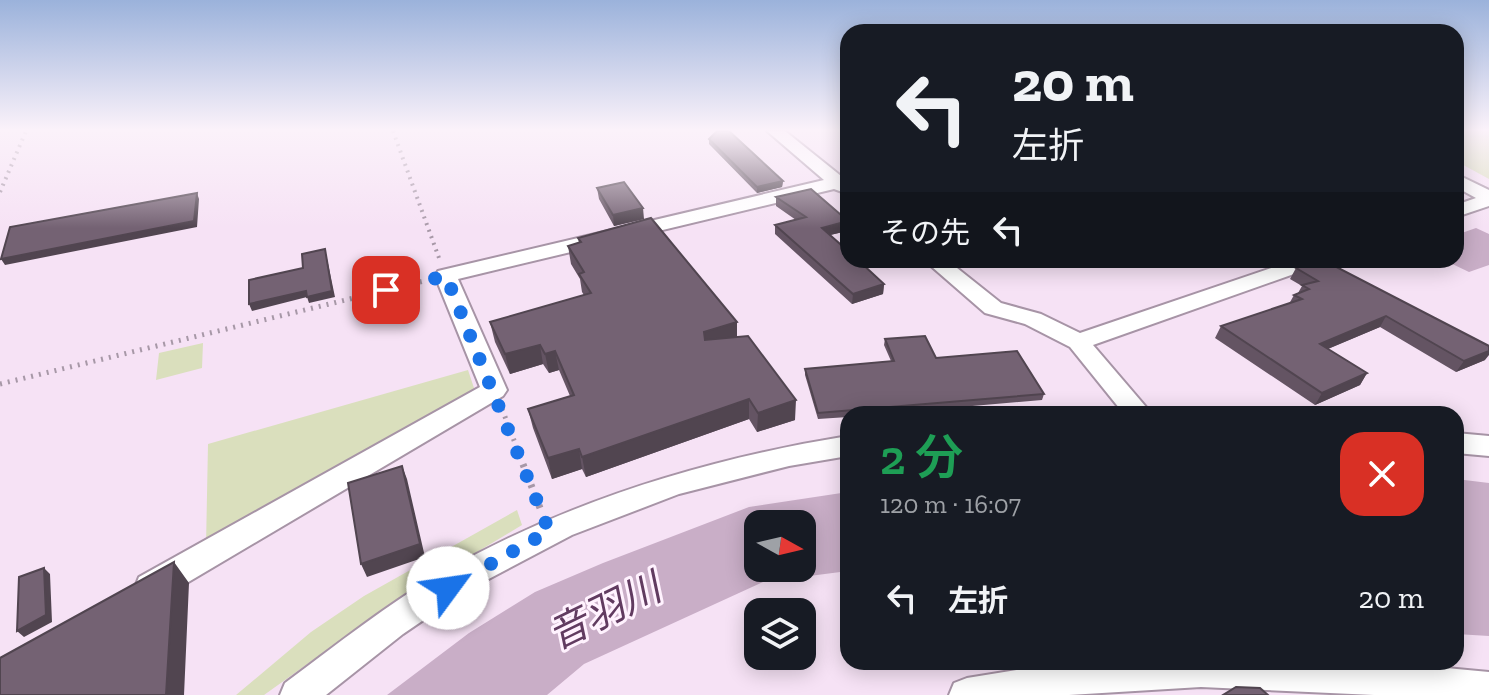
<!DOCTYPE html>
<html lang="ja">
<meta charset="utf-8">
<style>
body{margin:0;font-family:"Zilla Slab","Noto Sans JP",serif;background:#242831;color:#f1f3f6;height:100vh;display:flex;flex-direction:column;font-size:30px;white-space:nowrap}
*{box-sizing:border-box;margin:0}
p{font-size:26px;color:#9ea1a6}
.icon{flex:none;width:44px;height:44px;fill:none;stroke:currentColor;stroke-width:2;stroke-linecap:round;stroke-linejoin:round}
.map{position:relative;flex:1;overflow:hidden}
.sheet{position:absolute;left:840px;top:406px;width:624px;height:264px;display:flex;flex-direction:column;background:#171b24;border-radius:24px;box-shadow:0 4px 20px #0003}
.sheet>*{flex:none}
.banner{position:absolute;left:840px;top:24px;width:624px;height:244px;border-radius:24px;box-shadow:0 4px 20px #0003;background:#171b24;color:#f1f3f6;overflow:hidden}
.needle{width:52px;rotate:98deg}
.fabs{position:absolute;left:744px;top:510px;display:grid;gap:16px}
.fabs a{display:grid;place-items:center;width:72px;height:72px;border-radius:16px;background:#171b24;box-shadow:0 4px 20px #0003;font-size:40px}
.pin{position:absolute;display:grid;place-items:center;width:68px;height:68px;color:#fff;margin:-34px;border-radius:16px;box-shadow:0 4px 12px #0006}
.me{position:absolute;width:88px;margin:-44px;rotate:59deg;stroke-linejoin:round;filter:drop-shadow(0 0 6px #0008)}
.turn{display:flex;align-items:center;gap:28px;height:168px;padding:0 40px;font-size:36px}
.turn .icon{width:104px;height:104px;stroke-width:2.5}
.turn b{display:block;font-size:56px;line-height:68px}
.then{display:flex;align-items:center;height:76px;padding:0 40px;background:#0003;gap:16px;font-size:30px}
.round{display:grid;place-items:center;flex:none;width:84px;height:84px;border-radius:24px;background:#242831}
.headline{display:flex;align-items:center;justify-content:space-between;height:136px;padding:0 40px}
h1{font-size:48px;font-weight:600;line-height:60px;color:#1e9e55}
ul{padding:0;list-style:none}
li{display:flex;align-items:center;gap:24px;height:112px;padding:0 40px}
li div{flex:1}
li b{display:block;font-size:30px}
li em{font-style:normal}
.map>svg:first-child{display:block}
.green{fill:#dadfbd}
.water{fill:#c9aec7;fill-rule:evenodd}
.lines{fill:none;stroke-linecap:round;stroke-linejoin:round}
.minor-casing{stroke:#a794a6;stroke-width:4}
.path-far2{stroke:#a798a7;stroke-width:4;stroke-dasharray:2 5;stroke-linecap:butt}
.path-far1{stroke:#a798a7;stroke-width:5;stroke-dasharray:2 6;stroke-linecap:butt}
.path{stroke:#a798a7;stroke-width:7;stroke-dasharray:3 8;stroke-linecap:butt}
.minor{fill:#fff;fill-rule:evenodd}
.wall{fill:#645463}
.shaded-wall{fill:#514550}
.building{fill:#746273;stroke:#514550;stroke-width:2}
.route{stroke:#1a73e8;stroke-width:14;stroke-dasharray:0 25.2}
.labels{text-anchor:middle;stroke-width:6;stroke-linejoin:round;paint-order:stroke}
.near-water-label{font-size:40px;font-style:italic;fill:#613b60;stroke:#fff2fe}
</style>
<div class="map">
<svg width="1489" height="695" viewBox="0 0 1489 695">
<rect width="100%" height="100%" fill="#f6e2f5"/>
<path class="green" d="M1456,131h33v48l-33,-18z
M203,343l-1,25 -46,12 3,-27z
M468,370l7,21 -269,155 2,-102z
M517,510l5,15 -125,75 -133,95h-28l75,-63 53,-36z"/>
<path class="water" d="M1476,228l13,6v31l-20,7 -25,-12h12v-25z
M1456,479l33,4v153l-33,-2z
M848,492v79l-85,11 -179,82 -37,31h-160l82,-62 66,-41 68,-29 146,-56zM758,524h44v44h-44z"/>
<g class="lines">
<g class="minor-casing">
<path id="minor" d="M767,131h18l56,45 7,-1v19l-14,-5 -376,90 49,111 -4,6 -340,201 -12,4 -12,-4 -4,-10 4,-10 341,-190 -45,-111 3,-5 386,-91z
M1456,174l33,16v16l-33,11v-12l20,-7 -20,-11z
M924,260h23l54,43 40,11 39,19 215,-73h30l-3,4 -229,81 59,69h-28l-54,-67 -45,-23 -40,-11z
M1456,433l33,3v20l-33,-3z
M848,436v20l-59,10 -110,28 -107,41 -106,56 -63,43 -77,61h-46l5,-12c53,-39 103,-80 160,-112 126,-71 261,-112 403,-135z
M1065,662h317l107,10v23h-115l-173,-8 -132,8h-120l5,-12 13,-5z"/>
</g>
<path class="path-far2" d="M393,131l46,127
M0,192l26,-61"/>
<path class="path-far1" d="M0,384l424,-103
M502,409l18,47"/>
<path class="path" d="M519,454l21,54"/>
<use href="#minor" class="minor"/>
</g>
<path class="wall" d="M709,139l74,42 -1,6 -25,6 -48,-49z
M597,188l47,31 -30,7 -15,-27z
M776,197l72,24 -1,10 -17,4 54,49 -1,10 -31,10 -77,-70v-9l21,-5 -20,-14z
M578,238l159,84v15l58,83 -38,12 -8,-13 -163,58 -4,-8 -30,10 -19,-51 -5,-19 42,-13 -11,-26 -10,3 -6,-9 -33,10 -15,-32 -5,-20 94,-27 -2,-3 -2,-13 -9,-15 -3,-18 11,-3z
M1257,260h32l-21,6z
M1296,268l189,92 -29,12 -76,-45 -52,22 39,24 -7,12 -45,20 -100,-67 6,-12 68,-22 5,-9 4,-2 4,-7 -12,-7z
M885,339l51,19 108,36 -2,6 -161,14h-33v3l-30,2 -13,-44v-6l86,-8 -7,-16z"/>
<path class="shaded-wall" d="M783,181l-1,6 -25,6v-6z
M197,193l2,6 -2,28 -192,38 -4,-6z
M643,208l1,11 -30,7 -1,-11z
M848,221l-1,10 -25,6v-9z
M325,249l10,48 -26,6 -2,-6 -55,14 -3,-7 57,-13z
M1271,260h18l-21,6z
M884,284l-1,10 -31,10 1,-10z
M1386,316l-6,11 -67,28 7,-11z
M737,322v19l-32,11 -1,-20z
M540,345l3,19 -33,10 -5,-20z
M555,351l4,19 -10,3 -4,-19z
M1489,351v4l-4,5 -29,12 8,-11z
M1367,373l-7,12 -45,20 7,-12z
M749,399v20l-163,58 -4,-20z
M796,400l-1,20 -38,12 1,-19z
M579,449l3,20 -30,10 -4,-21z
M402,466l5,13 18,78 -58,20 -6,-13z
M174,562l15,21 -5,112h-18z
M44,568l6,6 2,48 -28,15 -7,-6z"/>
<path class="building" d="M717,131h12l54,50 -26,6 -48,-48z
M624,182l19,26 -30,7 -16,-27z
M811,189l37,32 -26,7 26,23v9h10l26,24 -31,10 -78,-69 31,-8 -30,-20z
M197,193l-3,28 -193,38 9,-32z
M651,218l86,104 -33,10 1,8 43,-4 48,64 -38,13 -9,-14 -167,58 -3,-8 -31,9 -20,-49 46,-14 -19,-44 -10,3 -5,-9 -35,9 -15,-32 101,-29 -12,-19 5,-2 -16,-26 13,-4 -3,-4z
M325,249l7,42 -25,6 -1,-6 -57,13v-24l54,-12 -1,-14z
M1319,260h4l166,86v5l-25,10 -78,-45 -66,28 47,29 -45,20 -101,-67 81,-27 -8,-4 15,-6 -7,-4 16,-4 -22,-13z
M925,336l11,22 81,-7 27,43 -226,19 -13,-44 89,-8 -9,-22z
M402,466l18,78 -59,20 -13,-81z
M174,562l-8,133h-166v-37z
M44,568l2,47 -29,16 2,-54z
M1236,687l24,1 8,7h-45z"/>
<linearGradient id="sky" x2="0" y2="1"><stop stop-color="#9bb2db"/><stop offset="0.57" stop-color="#fbf2fa"/><stop offset="1" stop-color="#fbf2fa" stop-opacity="0"/></linearGradient>
<rect width="1489" height="228" fill="url(#sky)"/>
<g class="lines">
<path class="route" d="M386,290l60,-14 103,255 -101,57"/>
</g>
<g class="labels">
<g class="near-water-label">
<text transform="translate(604 611) rotate(-26)" y="14">音羽川</text>
</g>
</g>
</svg>
<div class="fabs">
<a><svg class="needle" viewBox="-14 -14 28 28"><path d="M0-13l5 13h-10z" fill="#e53935"/><path d="M0 13l5-13h-10z" fill="#9ea1a6"/></svg></a>
<a><svg class="icon" aria-label="layers" viewBox="0 0 24 24"><path d="M12 4l9 5-9 5-9-5zM3 14l9 5 9-5"/></svg></a>
</div>
<div class="pin" style="left:386px;top:290px;background:#d93025"><svg class="icon" aria-label="arrive" viewBox="0 0 24 24"><path d="M6 21V4h12l-3 4 3 4H6"/></svg></div>
<svg class="me" style="left:448px;top:588px" viewBox="-20 -20 40 40"><circle r="19" fill="#fff"/><path d="M0-13L10 11 0 6-10 11z" fill="#1a73e8"/></svg>
<div class="banner">
<div class="turn"><svg class="icon" aria-label="left" viewBox="0 0 24 24"><path d="M17 20v-9H6M10 6l-5 5 5 5"/></svg><div><b>20 m</b>左折</div></div>
<div class="then">その先<svg class="icon" aria-label="left" viewBox="0 0 24 24"><path d="M17 20v-9H6M10 6l-5 5 5 5"/></svg></div>
</div>
<section class="sheet">
<div class="headline"><div><h1>2 分</h1><p>120 m · 16:07</p></div><a class="round" style="background:#d93025;color:#fff"><svg class="icon" aria-label="close" viewBox="0 0 24 24"><path d="M6 6l12 12M18 6L6 18"/></svg></a></div>
<ul>
<li><svg class="icon" aria-label="left" viewBox="0 0 24 24"><path d="M17 20v-9H6M10 6l-5 5 5 5"/></svg><div><b>左折</b></div><em>20 m</em></li>
</ul>
</section>
</div>
